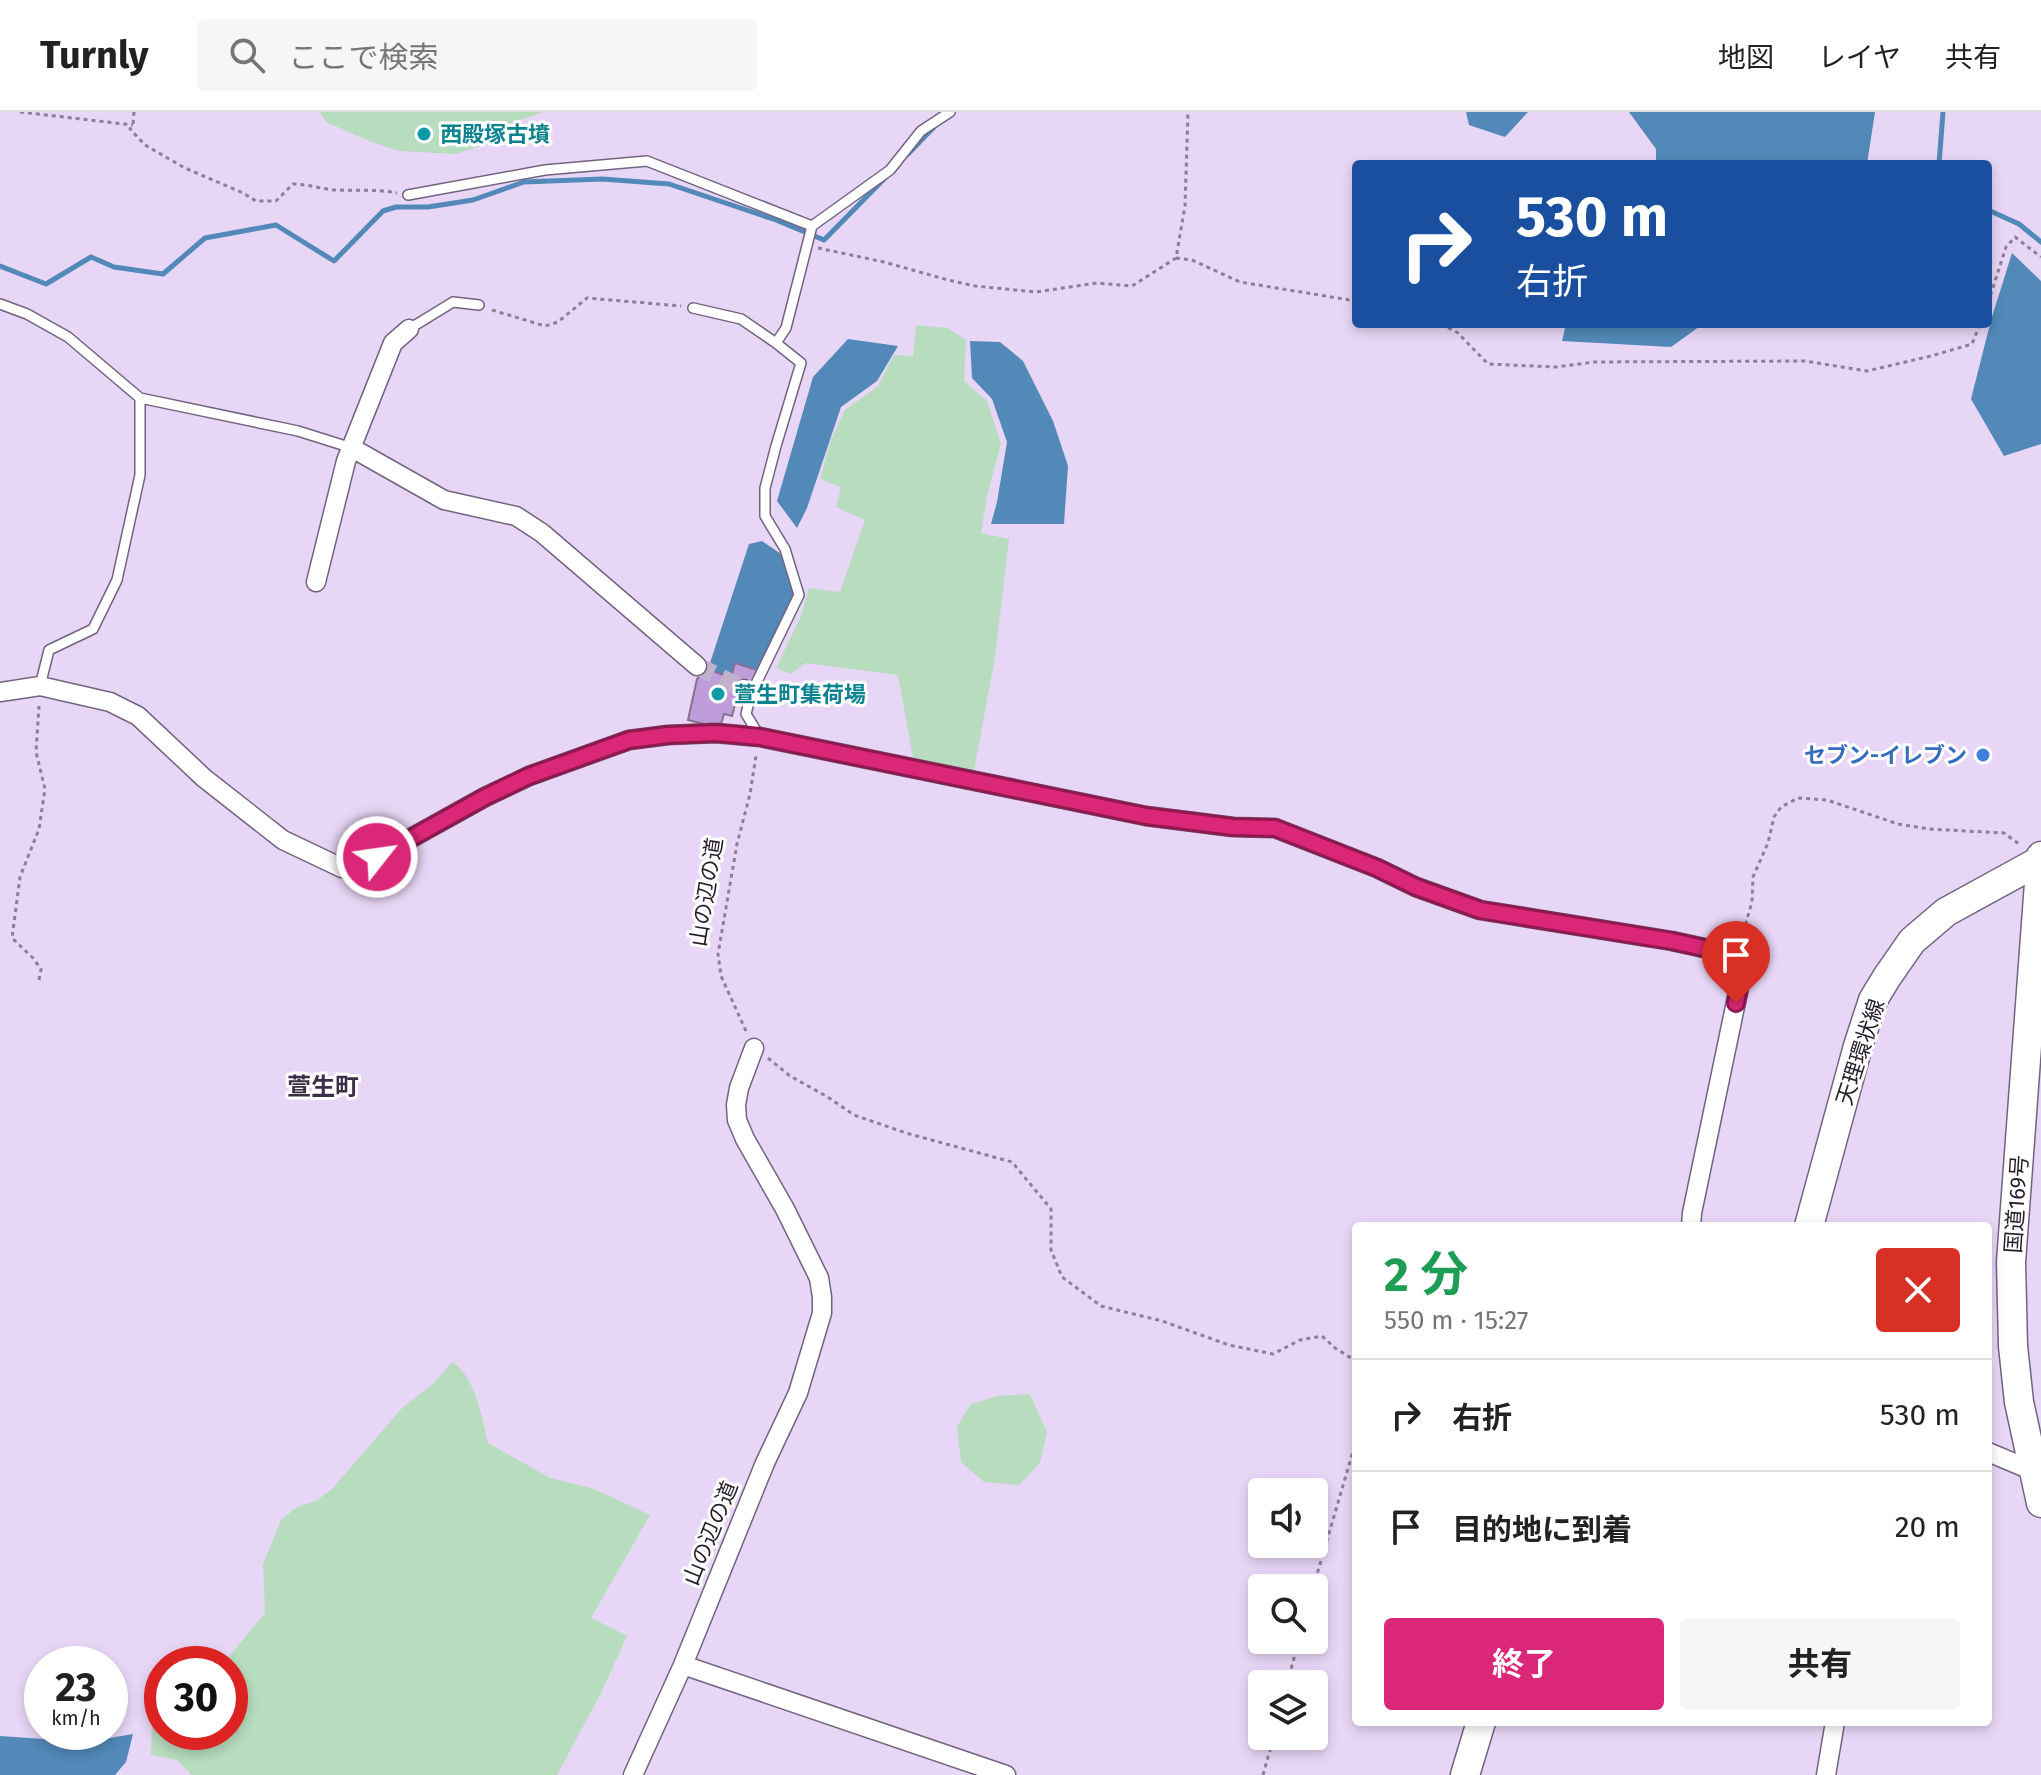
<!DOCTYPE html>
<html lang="ja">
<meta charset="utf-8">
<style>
body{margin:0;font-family:"Fira Sans","Noto Sans JP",sans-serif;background:#f6f6f6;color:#222;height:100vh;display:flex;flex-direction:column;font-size:30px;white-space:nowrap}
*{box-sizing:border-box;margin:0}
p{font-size:26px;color:#767676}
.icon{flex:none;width:44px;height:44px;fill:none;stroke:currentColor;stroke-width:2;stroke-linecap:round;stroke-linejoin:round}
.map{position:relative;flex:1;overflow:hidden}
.sheet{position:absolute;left:1352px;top:1110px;width:640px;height:504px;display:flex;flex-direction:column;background:#fff;border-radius:8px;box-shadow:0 4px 12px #0003}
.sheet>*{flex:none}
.guide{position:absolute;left:1352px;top:48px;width:640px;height:168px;border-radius:8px;box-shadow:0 4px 12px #0003;background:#1a4fa0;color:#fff;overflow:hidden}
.fabs{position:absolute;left:1248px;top:1366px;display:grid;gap:16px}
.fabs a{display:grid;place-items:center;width:80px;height:80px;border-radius:8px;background:#fff;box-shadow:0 4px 12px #0003;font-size:40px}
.speed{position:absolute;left:24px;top:1534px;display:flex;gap:16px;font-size:40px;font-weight:700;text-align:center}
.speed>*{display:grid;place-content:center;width:104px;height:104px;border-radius:50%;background:#fff;box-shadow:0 4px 12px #0003;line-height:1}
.speed small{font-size:20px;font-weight:400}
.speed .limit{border:12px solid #d22;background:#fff;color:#111}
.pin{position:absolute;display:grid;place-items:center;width:68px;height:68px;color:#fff;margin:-82px -34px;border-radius:50% 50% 50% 0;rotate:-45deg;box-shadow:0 0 8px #0007}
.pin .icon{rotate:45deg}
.me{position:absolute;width:88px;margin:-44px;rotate:60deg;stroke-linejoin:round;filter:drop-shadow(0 0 6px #0008)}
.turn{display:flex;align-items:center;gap:28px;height:168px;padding:0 32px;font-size:36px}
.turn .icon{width:104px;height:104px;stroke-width:2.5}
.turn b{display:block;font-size:56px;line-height:68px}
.round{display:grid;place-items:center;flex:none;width:84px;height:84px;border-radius:8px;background:#f6f6f6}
.overview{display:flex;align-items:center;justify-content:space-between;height:136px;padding:0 32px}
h1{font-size:48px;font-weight:700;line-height:60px;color:#1e9e55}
.primary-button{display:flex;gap:16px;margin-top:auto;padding:16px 32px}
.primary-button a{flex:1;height:92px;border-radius:8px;background:#db2777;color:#fff;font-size:32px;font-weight:700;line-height:92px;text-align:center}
.primary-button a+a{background:#f6f6f6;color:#222}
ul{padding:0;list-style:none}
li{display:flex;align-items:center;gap:24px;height:112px;padding:0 32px;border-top:2px solid #e0e0e0}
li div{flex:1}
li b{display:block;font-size:30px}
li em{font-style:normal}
header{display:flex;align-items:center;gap:48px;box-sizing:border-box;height:112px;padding:0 40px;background:#fff;border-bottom:2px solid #e0e0e0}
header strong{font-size:38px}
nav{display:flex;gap:44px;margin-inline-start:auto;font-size:28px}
.search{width:560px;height:72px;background:#f6f6f6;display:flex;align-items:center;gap:20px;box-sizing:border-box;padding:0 28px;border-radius:8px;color:#767676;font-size:30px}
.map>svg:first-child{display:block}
.green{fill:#b7dcbe}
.water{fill:#5289b9}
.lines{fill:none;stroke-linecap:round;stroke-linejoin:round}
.stream{stroke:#5289b9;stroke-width:5}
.building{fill:#bf9cda;stroke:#837390;stroke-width:2}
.minor-tunnel{stroke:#c1b1cd;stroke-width:18;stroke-dasharray:18 9;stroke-linecap:butt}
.service-casing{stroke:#72637f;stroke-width:12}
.minor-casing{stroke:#72637f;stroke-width:21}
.primary-casing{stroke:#72637f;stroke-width:31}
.trunk-casing{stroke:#72637f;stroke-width:31}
.path{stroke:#8c7f96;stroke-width:3;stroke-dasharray:4 4;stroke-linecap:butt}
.service{stroke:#fff;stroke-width:9}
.minor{stroke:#fff;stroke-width:18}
.primary{stroke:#fff;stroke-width:28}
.trunk{stroke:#fff;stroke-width:28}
.route-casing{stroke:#8e194d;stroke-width:20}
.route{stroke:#db2777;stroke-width:14}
.culture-dot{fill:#0f9aa8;stroke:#fff;stroke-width:3}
.shop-dot{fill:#3f7fe0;stroke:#fff;stroke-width:3}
.labels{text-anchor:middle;stroke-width:6;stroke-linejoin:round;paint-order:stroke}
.culture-label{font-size:22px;font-weight:bold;fill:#0d838f;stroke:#fff;text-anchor:start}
.shop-label{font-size:22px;font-weight:bold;fill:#366cbe;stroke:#fff;text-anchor:end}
.street-label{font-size:22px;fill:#251e2a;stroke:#fff}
.neighbourhood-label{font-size:24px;font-weight:bold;fill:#3c2e47;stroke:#fff}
</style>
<header>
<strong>Turnly</strong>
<div class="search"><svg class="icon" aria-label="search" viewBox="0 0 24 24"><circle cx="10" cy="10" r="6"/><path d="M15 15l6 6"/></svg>ここで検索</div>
<nav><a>地図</a><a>レイヤ</a><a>共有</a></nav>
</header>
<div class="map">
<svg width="2041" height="1663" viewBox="0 0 2041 1663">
<rect width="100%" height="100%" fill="#e8d6f6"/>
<path class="green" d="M320,0h224l-43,15 -15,17 -30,10 -57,-3 -30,-10 -43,-19z
M916,213l32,3 18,12 -2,41 23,20 14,43 -14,52 -6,37 28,6 -14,118 -21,114 -61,-13 -15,-83 -92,-12 -16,11 -14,-6 25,-52 8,-28 31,4 25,-72 -29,-13 5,-20 -21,-8 11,-39 14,-30 33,-24 16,-31 19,1z
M452,1250c23,13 31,58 36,81l62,35 44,11 56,26 -59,103 36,18 -26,57 -44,82h-365l-15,-15 -26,-5 1,-33 10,-7v17h68v-68h-7l42,-51 -2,-48 18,-45 16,-13 19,-6 16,-12 70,-81 32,-25z
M1030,1282l17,38 -7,31 -21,22 -35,-3 -23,-20 -4,-35 13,-22 27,-9z"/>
<path class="water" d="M1466,0h62l-23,25 -36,-12z
M1629,0h246l-8,52h-211v-15z
M2012,141l29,28v163l-37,12 -33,-57 20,-79z
M1566,212h137l-32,23 -109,-6z
M848,227l50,7 -21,35 -36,26 -34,101 -10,20 -20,-27 36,-124z
M970,229l30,1 23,19 30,60 15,45 -4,58h-73l6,-22 10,-60 -15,-43 -20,-21z
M762,429l19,13 13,41 -37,75 -21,-7 -5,15 -23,-9 41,-125z
M133,1622l-7,28 -11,13h-115v-39l87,6z"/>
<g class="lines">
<path class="stream" d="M908,42l26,-27
M1939,52l4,-52
M1988,98l31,14 22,18
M0,154l46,18 45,-27 23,10 49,7 42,-36 71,-13 58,36 49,-50 13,-4h32l45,-7 51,-18 78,-3 67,5 107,36 48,20 63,-64"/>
</g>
<path class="building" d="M735,551l22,7 -7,17 -14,14 -4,15 -8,-2 -4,14 -32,-8 9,-41 11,-10 23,9z"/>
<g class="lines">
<path class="minor-tunnel" d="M697,554l47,23"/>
<g class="service-casing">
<path id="service" d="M408,83l137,-25 102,-9 165,65
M0,192l27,10 41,23 72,61 158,33 54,17
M693,196l48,11 35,24
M409,217l44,-27 26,3
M40,574l9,-36 44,-21 24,-49 23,-105v-77
M760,625l-14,-23 5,-20 48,-99 -14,-46 -20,-33v-28l11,-42 25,-83 -25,-20 10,-15 26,-102 78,-56 31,-39 29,-19"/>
</g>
<g class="minor-casing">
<path id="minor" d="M352,336l92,52 72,16 26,17 155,133
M316,470l30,-121 47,-118 16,-14
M744,577l7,5
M0,580l40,-6 70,16 28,14 66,62 79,62 59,28 17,-4 18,-7 108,-60 44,-21 100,-36 39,-5 48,-2 44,4 386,79 87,11 42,1 102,40 39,19 64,23 192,31 64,14 6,18 -50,240 -1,13
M1988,1340l50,21
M683,1553l323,110
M633,1663l50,-110 82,-202 33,-70 24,-80v-16l-3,-19 -34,-69 -40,-70 -8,-19 -1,-15 3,-17 15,-40
M1826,1663l9,-53"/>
</g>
<g class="primary-casing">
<path id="primary" d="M1809,1114l49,-180 15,-46 14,-23 25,-36 34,-29 95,-52
M1465,1663l16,-53"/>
</g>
<g class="trunk-casing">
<path id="trunk" d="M2041,744l-30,406 2,84 6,56 22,101"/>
</g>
<path class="path" d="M20,0l113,13
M134,0l-1,13 -3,4 15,16 40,23 58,25 13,8h20l17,-17c16,0 30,6 45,6 20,1 39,-1 59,3
M818,136l66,14 64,18 27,6 61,6 61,-9 35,3 44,-28 9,-52 3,-94
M1176,146l16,2 48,22 116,19
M1988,191l18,-56 9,-10 26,20
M492,198l53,16 13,-4 29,-24 94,8
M1441,212l17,9 30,31 68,3 38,-5 211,-1 62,10 64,-15 41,-12 8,-20
M1741,828l11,-38 1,-25 15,-34 6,-26 7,-10 17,-9 29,2 71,24 31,5 75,4 15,11
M39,868l2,-11 -8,-11 -21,-20 8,-61 19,-48 6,-40 -9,-37 3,-46
M746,919l-25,-55 -3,-22 19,-110 13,-50 6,-38
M768,946l22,18 36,20 28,19 52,18 106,29 39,47v41l11,27 39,29 61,15 67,24 44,9 27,-14 22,-4 13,12 21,13
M1313,1476l43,-147
M1287,1572l12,-44
M1263,1663l11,-39"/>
<use href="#service" class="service"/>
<use href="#minor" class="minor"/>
<use href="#primary" class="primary"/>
<use href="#trunk" class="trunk"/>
</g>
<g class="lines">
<g class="route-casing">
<path id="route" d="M377,745l108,-60 44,-21 100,-36 39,-5 48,-2 44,4 386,79 87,11 42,1 102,40 39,19 64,23 192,31 64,14 6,18 -6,30"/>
</g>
<use href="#route" class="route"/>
</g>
<g class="culture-dot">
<circle cx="424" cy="22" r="8"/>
<circle cx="718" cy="582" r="8"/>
</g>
<circle class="shop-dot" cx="1983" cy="643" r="8"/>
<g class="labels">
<g class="culture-label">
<text x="440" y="30">西殿塚古墳</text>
<text x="734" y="590">萱生町集荷場</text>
</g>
<g class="shop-label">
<text x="1967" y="651">セブン-イレブン</text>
</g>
<g class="street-label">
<text transform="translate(706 780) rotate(-81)" y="8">山の辺の道</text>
<text transform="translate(1860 940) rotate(-72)" y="8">天理環状線</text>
<text transform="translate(2016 1092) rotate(-86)" y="8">国道169号</text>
<text transform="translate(710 1421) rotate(-68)" y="8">山の辺の道</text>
</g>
<g class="neighbourhood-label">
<text x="323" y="983">萱生町</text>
</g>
</g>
</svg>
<div class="fabs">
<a><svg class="icon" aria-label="sound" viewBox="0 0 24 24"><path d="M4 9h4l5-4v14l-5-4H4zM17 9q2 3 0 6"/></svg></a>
<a><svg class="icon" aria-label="search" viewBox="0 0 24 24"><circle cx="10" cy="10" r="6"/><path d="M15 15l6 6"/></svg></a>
<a><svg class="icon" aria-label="layers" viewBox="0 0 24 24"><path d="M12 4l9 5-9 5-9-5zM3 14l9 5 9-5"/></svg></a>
</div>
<div class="speed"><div>23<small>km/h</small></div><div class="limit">30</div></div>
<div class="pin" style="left:1736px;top:891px;background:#d93025"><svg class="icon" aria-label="arrive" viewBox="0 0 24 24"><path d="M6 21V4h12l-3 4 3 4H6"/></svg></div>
<svg class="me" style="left:377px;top:745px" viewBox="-20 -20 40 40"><circle r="17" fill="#db2777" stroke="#fff" stroke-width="3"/><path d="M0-11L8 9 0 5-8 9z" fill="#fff"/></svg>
<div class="guide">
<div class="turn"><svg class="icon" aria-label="right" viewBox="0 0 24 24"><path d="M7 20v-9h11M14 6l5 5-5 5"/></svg><div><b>530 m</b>右折</div></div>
</div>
<section class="sheet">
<div class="overview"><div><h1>2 分</h1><p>550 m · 15:27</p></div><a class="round" style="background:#d93025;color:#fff"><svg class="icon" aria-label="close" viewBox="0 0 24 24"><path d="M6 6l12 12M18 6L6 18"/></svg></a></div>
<ul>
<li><svg class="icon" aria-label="right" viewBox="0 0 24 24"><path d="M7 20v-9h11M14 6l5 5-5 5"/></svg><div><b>右折</b></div><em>530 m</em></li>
<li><svg class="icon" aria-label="arrive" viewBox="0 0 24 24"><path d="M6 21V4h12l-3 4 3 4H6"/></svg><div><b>目的地に到着</b></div><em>20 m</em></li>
</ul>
<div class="primary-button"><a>終了</a><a>共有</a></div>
</section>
</div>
